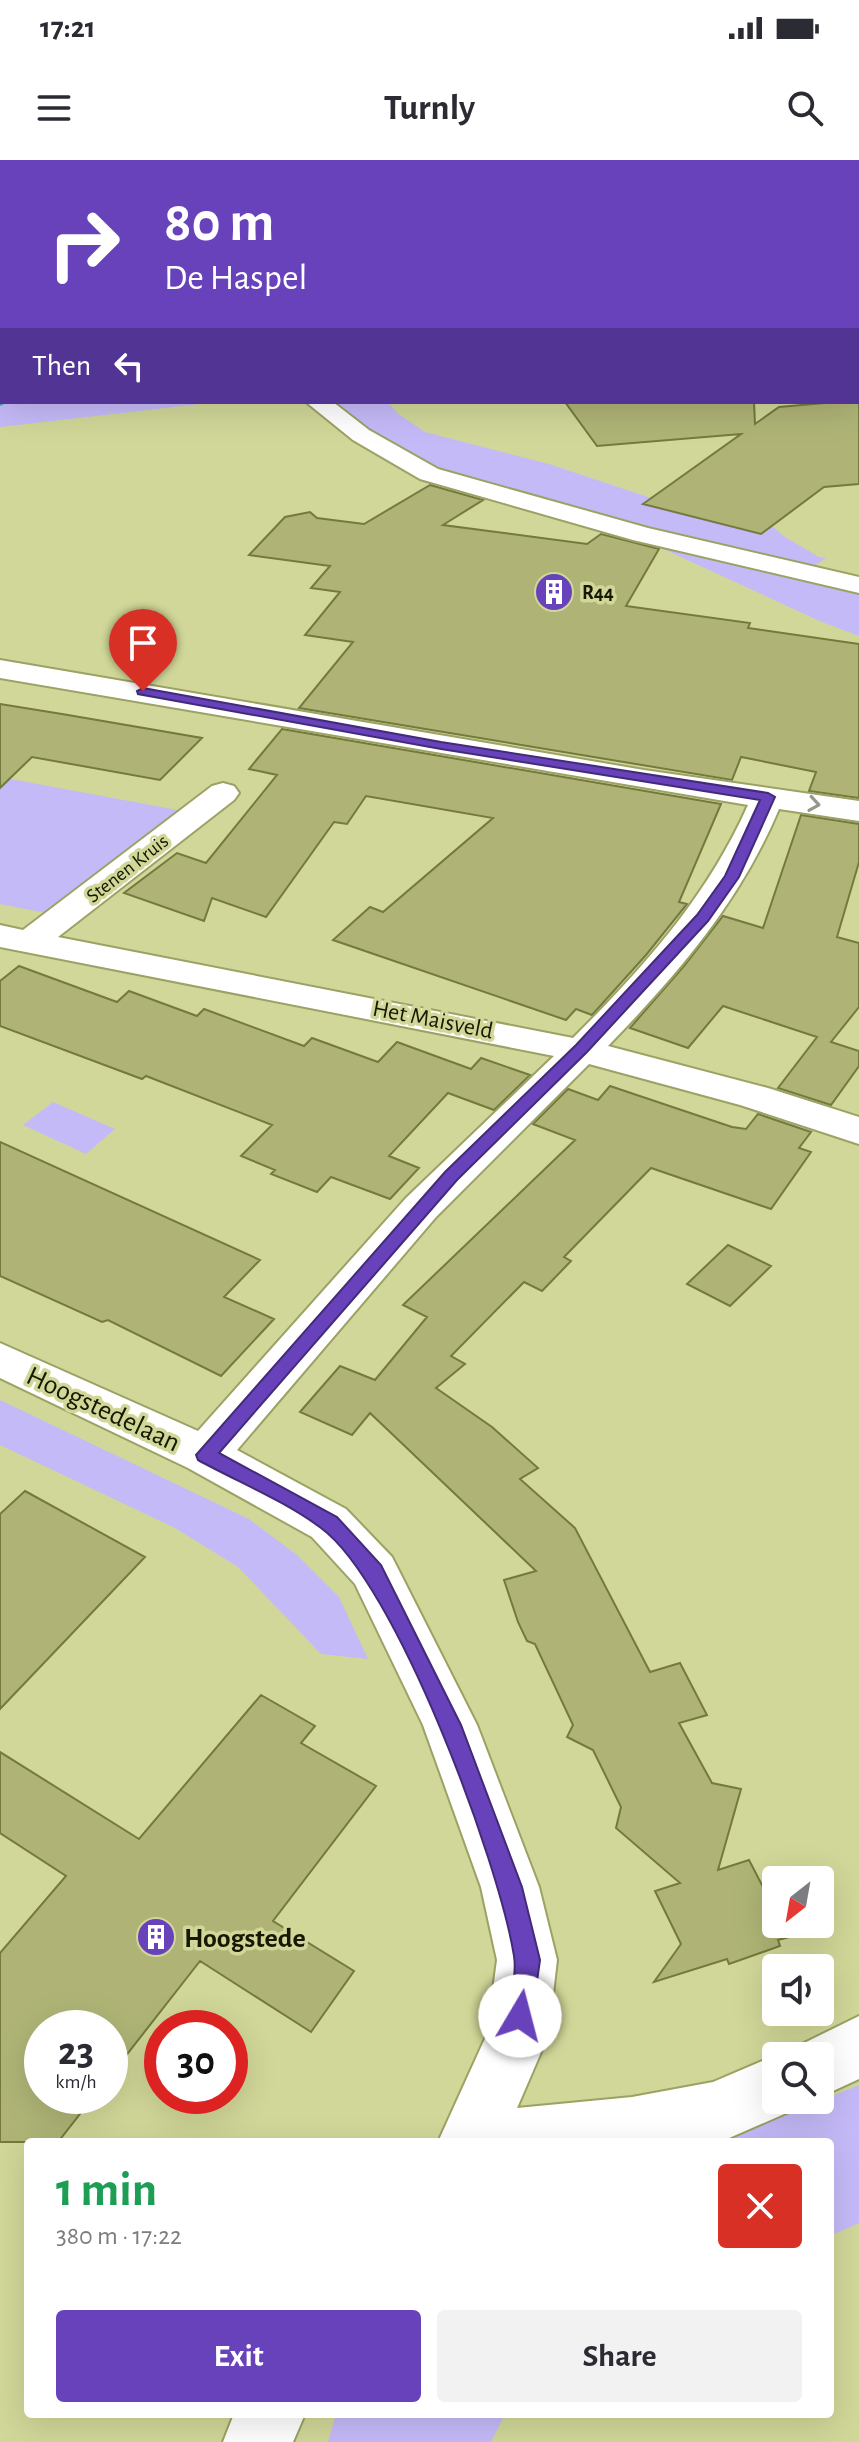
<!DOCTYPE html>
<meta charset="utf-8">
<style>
body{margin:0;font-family:"Alegreya Sans",sans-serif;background:#f2f2f3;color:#2b2b33;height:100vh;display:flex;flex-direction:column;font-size:30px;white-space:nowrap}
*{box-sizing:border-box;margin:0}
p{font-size:26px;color:#7c7c81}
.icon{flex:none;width:44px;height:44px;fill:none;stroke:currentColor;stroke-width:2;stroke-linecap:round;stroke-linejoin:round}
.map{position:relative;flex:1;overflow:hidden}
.drawer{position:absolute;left:24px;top:1978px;width:810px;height:280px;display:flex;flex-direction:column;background:#fff;border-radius:8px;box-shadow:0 8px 32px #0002}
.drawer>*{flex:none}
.guide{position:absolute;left:0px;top:0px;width:860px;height:244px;box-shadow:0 8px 32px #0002;background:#6742ba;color:#fff;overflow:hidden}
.needle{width:52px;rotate:211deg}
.tools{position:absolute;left:762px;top:1706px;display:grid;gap:16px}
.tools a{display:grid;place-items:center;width:72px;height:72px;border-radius:8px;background:#fff;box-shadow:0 8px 32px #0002;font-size:40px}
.speed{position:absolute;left:24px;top:1850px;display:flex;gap:16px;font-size:40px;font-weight:700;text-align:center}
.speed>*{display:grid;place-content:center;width:104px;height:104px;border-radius:50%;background:#fff;box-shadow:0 8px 32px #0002;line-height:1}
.speed small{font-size:20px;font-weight:400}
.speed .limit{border:12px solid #d22;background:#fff;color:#111}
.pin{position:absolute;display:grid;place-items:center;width:68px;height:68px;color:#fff;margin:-82px -34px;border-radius:50% 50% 50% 0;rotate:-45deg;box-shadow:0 0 8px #0007}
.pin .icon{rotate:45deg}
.me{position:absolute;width:88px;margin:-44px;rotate:8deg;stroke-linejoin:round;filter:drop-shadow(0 0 6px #0008)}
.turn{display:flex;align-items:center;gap:28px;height:168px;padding:0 32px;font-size:36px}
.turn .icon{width:104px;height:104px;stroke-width:2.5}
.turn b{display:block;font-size:56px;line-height:68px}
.then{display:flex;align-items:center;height:76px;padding:0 32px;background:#0003;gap:16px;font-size:30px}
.round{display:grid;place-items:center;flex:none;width:84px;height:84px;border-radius:8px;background:#f2f2f3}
.summary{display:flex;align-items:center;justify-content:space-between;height:136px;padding:0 32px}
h1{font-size:48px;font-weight:600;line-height:60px;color:#1e9e55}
.button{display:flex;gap:16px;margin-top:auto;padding:16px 32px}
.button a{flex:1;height:92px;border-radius:8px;background:#6742ba;color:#fff;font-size:32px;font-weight:600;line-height:92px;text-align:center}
.button a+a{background:#f2f2f3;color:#2b2b33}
.status{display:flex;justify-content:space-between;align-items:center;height:56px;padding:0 40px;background:#fff;direction:ltr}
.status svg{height:22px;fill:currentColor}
header{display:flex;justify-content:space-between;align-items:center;height:104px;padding:0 32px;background:#fff;font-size:36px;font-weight:600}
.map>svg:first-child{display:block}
.green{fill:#c5baf8}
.water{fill:#40a0cd}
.building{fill:#afb476;stroke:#74793d;stroke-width:2}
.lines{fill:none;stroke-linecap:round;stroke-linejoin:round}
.minor-casing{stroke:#9ca164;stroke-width:4}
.minor{fill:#fff;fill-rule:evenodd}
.oneway{stroke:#96978d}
.route{fill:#6742ba;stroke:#432b79;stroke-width:2}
.labels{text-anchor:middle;stroke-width:7;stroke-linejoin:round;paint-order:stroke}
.far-poi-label{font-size:20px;font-weight:bold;fill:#161801;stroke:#d1d798;text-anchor:start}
.far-street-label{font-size:20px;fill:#161801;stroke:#d1d798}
.street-label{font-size:24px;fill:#161801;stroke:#d1d798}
.near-street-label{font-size:28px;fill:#161801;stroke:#d1d798}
.near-poi-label{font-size:28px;font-weight:bold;fill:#161801;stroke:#d1d798;text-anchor:start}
</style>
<div class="status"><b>17:21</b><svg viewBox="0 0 49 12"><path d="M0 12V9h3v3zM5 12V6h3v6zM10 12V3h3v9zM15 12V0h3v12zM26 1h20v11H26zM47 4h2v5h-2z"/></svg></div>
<header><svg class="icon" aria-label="menu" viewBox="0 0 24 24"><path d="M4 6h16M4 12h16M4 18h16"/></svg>Turnly<svg class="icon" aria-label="search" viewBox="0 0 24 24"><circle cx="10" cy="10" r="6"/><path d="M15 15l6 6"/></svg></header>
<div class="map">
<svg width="859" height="2282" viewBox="0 0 859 2282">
<rect width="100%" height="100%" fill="#d1d798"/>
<path class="green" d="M9,242h189l2,2 -200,23v-21z
M328,242h60l9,11 28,19 124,32 123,41 91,14 22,18 34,20 7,1 -15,10 -208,-48 -172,-55 -50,-24z
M637,377l222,54v45l-37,-14z
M0,617l183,34 -127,104 -56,-11z
M53,942l62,27 -29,25 -63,-29z
M0,1240l249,119 48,36 42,42 29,62 -47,-5 -83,-87 -63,-39 -175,-83z
M859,1925v138l-29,13v-94h-111z
M336,2254h169l-14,28h-163z"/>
<path class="water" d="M0,0h859v35l-1,-33h-856v240h7l-9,4z"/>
<path class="building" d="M859,240v84l-35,3 -63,47 -118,-30 98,-70 -144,12 -32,-44h189l1,22 24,-17z
M430,325l53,15 -40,25 144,19 14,-10 58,15 -33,57 124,17 -2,5 111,16v154l-50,-7 7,-19 -75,-15 -9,23 -433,-72 54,-66 -48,-7 35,-43 -29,-4 19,-22 -81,-11 36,-38 25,-5 7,6 47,6z
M0,544l62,10 140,24 -42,42 -128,-23 -32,31z
M282,569l439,75 -42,98 8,2 -41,51 -54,60 -16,-6 -10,11 -233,-80 37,-33 13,5 110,-94 -127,-22 -19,28 -13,-2 -68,95 -54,-19 -8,23 -80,-28 53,-40 29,10 71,-88 -28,-6z
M801,655l58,9v38l-22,75 22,6v64l-28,35 28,9v15l-28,39 -53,-17 39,-51 -94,-31 -35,42 -58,-20 54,-62 39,-50 40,12z
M19,806l98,36 12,-11 68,25 7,-7 100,37 8,-8 66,24 19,-20 74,27 10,-11 49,17 -36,35 -46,-17 -59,63 30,12 -29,31 -59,-22 -14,15 -46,-18 4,-4 -34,-14 31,-31 -126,-49 -4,3 -142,-53v-45z
M610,926l122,41 14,2 12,-15 53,18 -12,16 12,4 -40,57 -120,-41 -87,89 7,4 -29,30 -18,-9 -73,74 14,8 -29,24 56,39 46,41 -18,11 55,49 75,144 30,-9 27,52 -28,8 33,60 29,6 -23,81 31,-10 27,52v12h6l7,13 -11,3 2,6 -51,18 -2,-5 -73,23 27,-38 -26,-53 25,-8 -64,-55 5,-21 -28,-57 -26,-13 6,-12 -38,-81 -8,-3 -9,-19 -14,-42 32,-9 -166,-158 -18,22 -52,-23 40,-46 35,14 52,-63 -24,-12 172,-165 -42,-16 35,-35 30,11z
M0,982l260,118 -36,37 50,22 -53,57 -113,-56 -6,2 -102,-46z
M728,1085l43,21 -41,40 -43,-22z
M25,1331l120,66 -145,152v-195z
M261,1535l54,31 -14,17 75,43 -103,135 81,50 -43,61 -111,-71 -90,115v-48h-68v68h52l-36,46h-58v-189l66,-77 -66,-43v-81l139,87z"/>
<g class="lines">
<g class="minor-casing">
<path id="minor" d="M306,242h27l36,28 69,39 210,59 211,49v16l-226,-53 -213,-61 -67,-39z
M0,500l644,110 215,31v20l-80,-12c-39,93 -102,166 -171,237l160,42 91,29v27l-119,-39 -151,-41 -153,153 -199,233 109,59 46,48 85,168 62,162 18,73 -9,76 -31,72 115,-11 81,-15 63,-27v45h25l-3,8 -78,34h-282l49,-108 10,-74 -16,-73 -58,-162 -68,-141 -43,-47 -124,-69 -188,-90v-35l198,88 208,-233 148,-142 -554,-109v-22l23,5 189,-144 11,-3 11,3 5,7 -5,7 -176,137 515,101c71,-71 134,-141 175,-233l-748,-127z
M859,1856v63l-39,18v-41h-26l4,-10z
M234,2254h71l-12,28h-70z"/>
</g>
<use href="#minor" class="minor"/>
</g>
<defs><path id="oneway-chevron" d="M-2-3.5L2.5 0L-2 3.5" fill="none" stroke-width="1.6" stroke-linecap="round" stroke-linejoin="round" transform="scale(2)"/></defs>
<use class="oneway" href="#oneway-chevron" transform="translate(814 644) rotate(9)"/>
<path class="route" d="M143,528l298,54 327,51 7,4 -36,80 -31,44 -121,131 -130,128 -238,273 118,64 44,48 80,160 61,162 18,73 -8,56 -3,9 -9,3 -9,-3 -4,-9c3,-18 10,-42 7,-60 -15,-94 -118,-373 -193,-428 -36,-27 -83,-46 -123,-68l-2,-5 249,-283 131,-127 121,-130 28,-39 35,-76 -319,-51 -303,-55 -1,-3z"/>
<defs>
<g id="building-disc" transform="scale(2)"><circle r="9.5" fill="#6742ba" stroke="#d1d798"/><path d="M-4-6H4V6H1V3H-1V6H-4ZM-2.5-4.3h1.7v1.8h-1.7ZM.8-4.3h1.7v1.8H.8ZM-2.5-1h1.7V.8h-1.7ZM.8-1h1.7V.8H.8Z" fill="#fff"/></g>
</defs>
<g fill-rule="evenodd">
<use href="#building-disc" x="554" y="432"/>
<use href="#building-disc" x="156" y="1777"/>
</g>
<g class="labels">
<g class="far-poi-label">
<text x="582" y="439">R44</text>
</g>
<g class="far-street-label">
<text transform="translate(127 708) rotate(-38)" y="7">Stenen Kruis</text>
</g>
<g class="street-label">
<text transform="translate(433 859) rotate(11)" y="8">Het Maisveld</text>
</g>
<g class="near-street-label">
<text transform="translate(104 1248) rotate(25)" y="10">Hoogstedelaan</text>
</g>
<g class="near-poi-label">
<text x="184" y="1787">Hoogstede</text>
</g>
</g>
</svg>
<div class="tools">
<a><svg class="needle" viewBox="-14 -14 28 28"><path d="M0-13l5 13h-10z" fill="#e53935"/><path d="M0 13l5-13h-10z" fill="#7c7c81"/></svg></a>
<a><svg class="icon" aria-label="sound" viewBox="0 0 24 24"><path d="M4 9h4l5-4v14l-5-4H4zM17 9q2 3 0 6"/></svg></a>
<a><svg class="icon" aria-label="search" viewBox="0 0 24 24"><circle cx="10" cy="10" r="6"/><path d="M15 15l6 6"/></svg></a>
</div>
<div class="speed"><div>23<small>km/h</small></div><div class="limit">30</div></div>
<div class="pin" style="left:143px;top:531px;background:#d93025"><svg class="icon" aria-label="arrive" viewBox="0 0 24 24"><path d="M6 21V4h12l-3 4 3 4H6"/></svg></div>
<svg class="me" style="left:520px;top:1856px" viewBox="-20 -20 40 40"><circle r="19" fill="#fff"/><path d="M0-13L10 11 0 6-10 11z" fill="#6742ba"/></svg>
<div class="guide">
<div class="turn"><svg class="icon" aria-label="right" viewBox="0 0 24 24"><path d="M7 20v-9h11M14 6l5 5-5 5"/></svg><div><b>80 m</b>De Haspel</div></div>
<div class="then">Then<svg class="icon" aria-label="left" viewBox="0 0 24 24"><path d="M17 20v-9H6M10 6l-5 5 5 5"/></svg></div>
</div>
<section class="drawer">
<div class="summary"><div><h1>1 min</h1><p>380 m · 17:22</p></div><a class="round" style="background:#d93025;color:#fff"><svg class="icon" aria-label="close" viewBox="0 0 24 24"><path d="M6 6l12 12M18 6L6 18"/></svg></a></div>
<div class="button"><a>Exit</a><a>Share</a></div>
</section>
</div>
